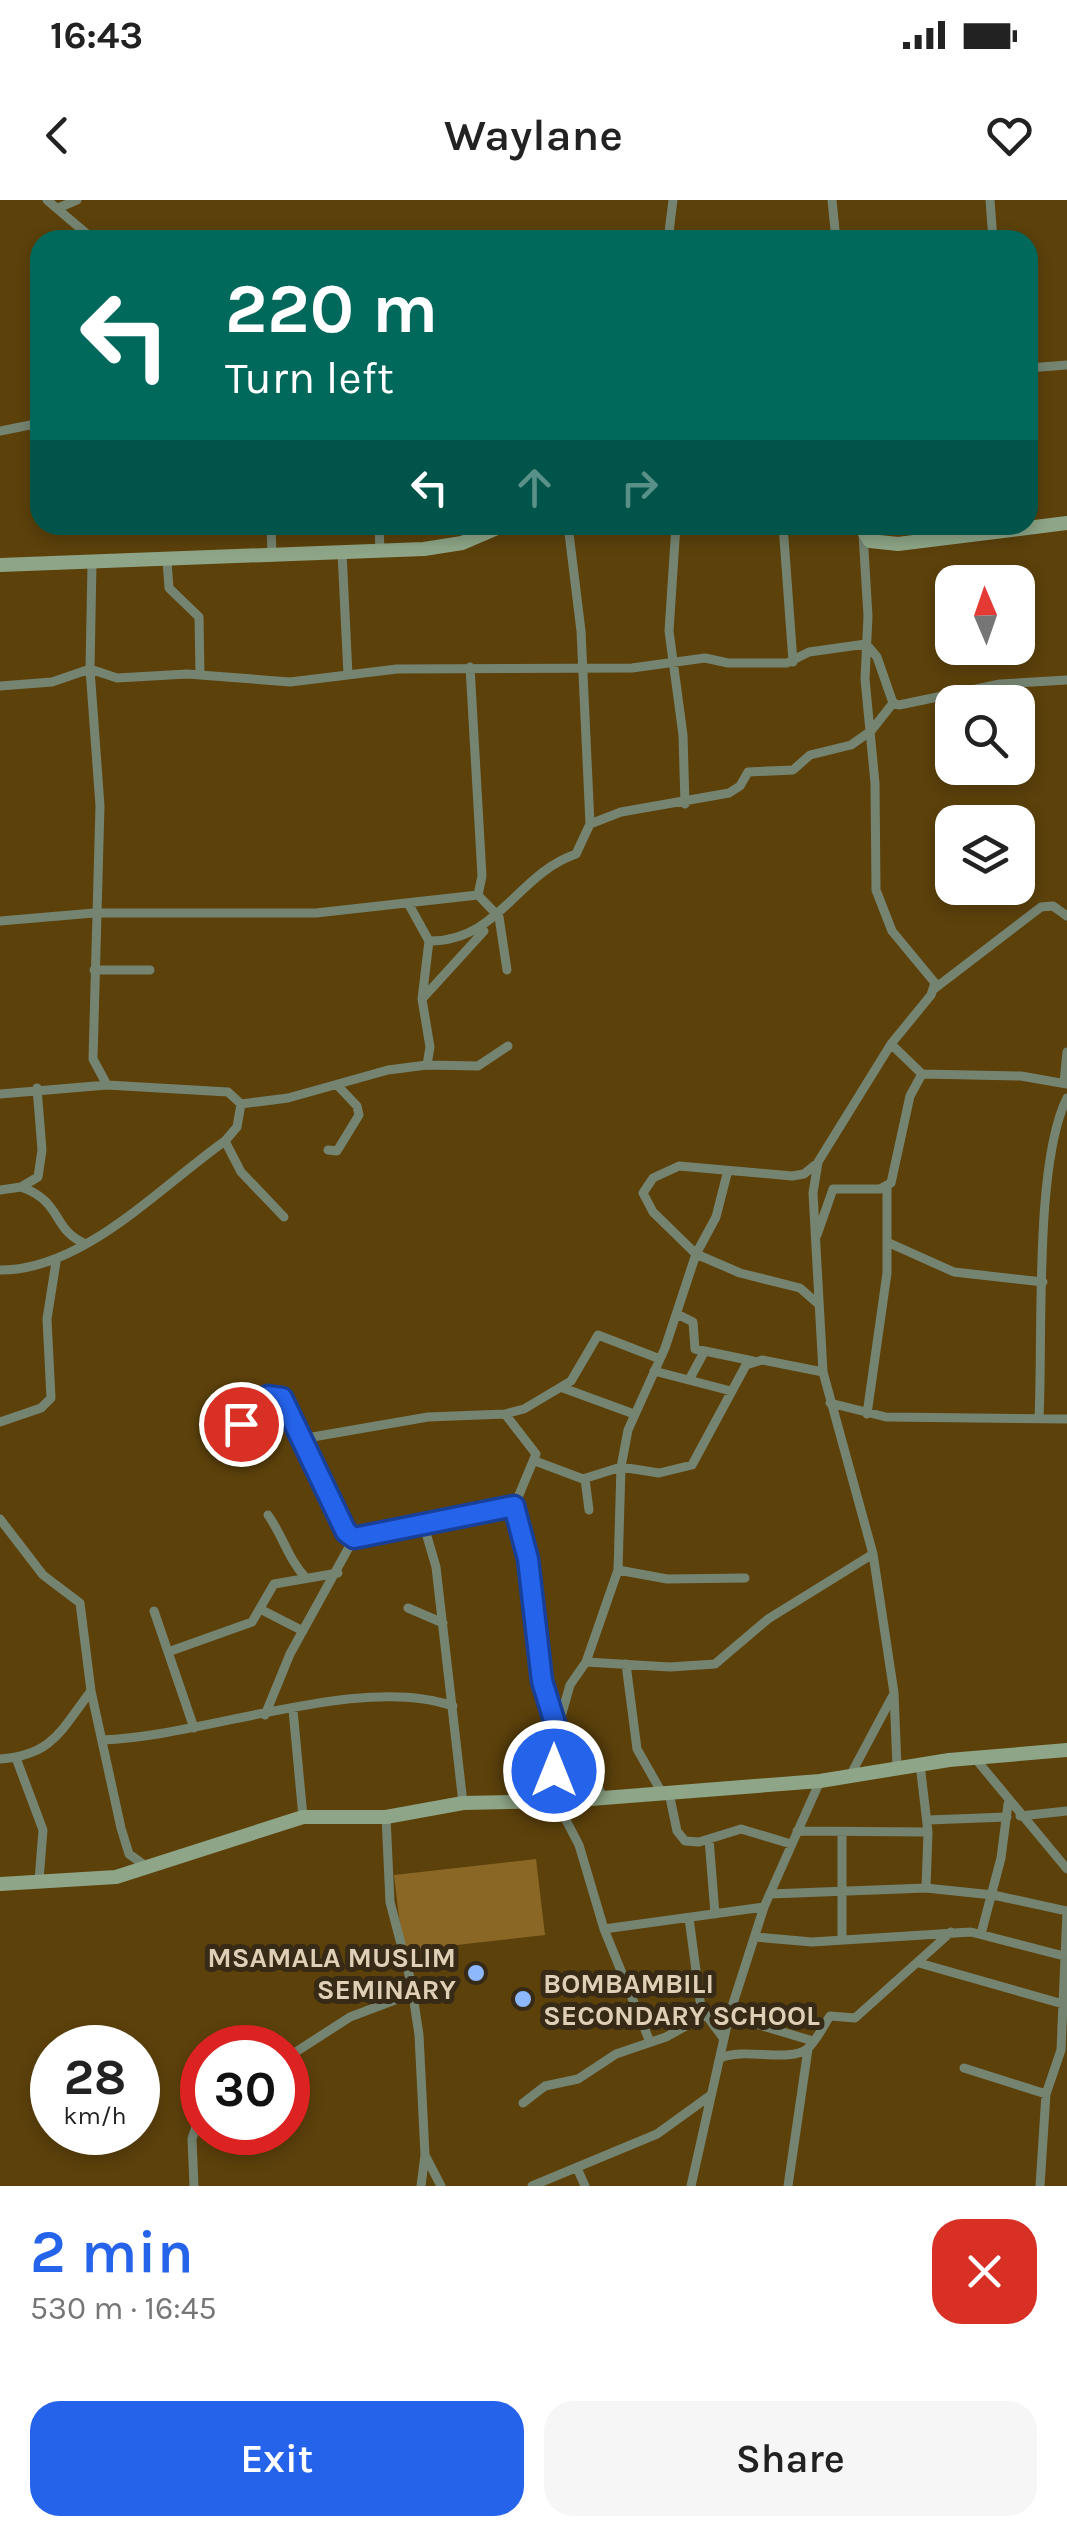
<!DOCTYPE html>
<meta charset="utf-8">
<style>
body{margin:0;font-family:Karla,sans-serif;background:#f6f6f6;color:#222;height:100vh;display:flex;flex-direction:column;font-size:38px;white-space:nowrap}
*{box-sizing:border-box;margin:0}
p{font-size:32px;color:#767676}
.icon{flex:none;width:55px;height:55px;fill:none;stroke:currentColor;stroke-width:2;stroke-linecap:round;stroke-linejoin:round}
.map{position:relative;height:1986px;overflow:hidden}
.drawer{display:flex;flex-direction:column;background:#fff;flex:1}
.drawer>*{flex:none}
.guide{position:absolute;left:30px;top:30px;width:1008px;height:305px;border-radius:30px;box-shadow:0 5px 15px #0003;background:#00695c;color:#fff;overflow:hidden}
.needle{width:65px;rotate:358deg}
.controls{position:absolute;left:935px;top:365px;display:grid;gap:20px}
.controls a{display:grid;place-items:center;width:100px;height:100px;border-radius:20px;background:#fff;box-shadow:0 5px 15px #0003;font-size:50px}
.speed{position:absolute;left:30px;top:1825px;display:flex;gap:20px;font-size:50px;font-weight:700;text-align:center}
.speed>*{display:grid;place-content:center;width:130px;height:130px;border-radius:50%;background:#fff;box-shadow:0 5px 15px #0003;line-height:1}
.speed small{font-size:25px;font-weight:400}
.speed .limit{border:15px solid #d22;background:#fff;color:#111}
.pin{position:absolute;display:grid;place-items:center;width:85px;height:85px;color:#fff;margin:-42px;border:5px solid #fff;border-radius:50%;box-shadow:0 2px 10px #0007}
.me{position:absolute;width:110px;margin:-55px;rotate:0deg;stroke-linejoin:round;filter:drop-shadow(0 0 8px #0008)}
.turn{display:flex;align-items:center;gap:35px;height:210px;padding:0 30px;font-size:45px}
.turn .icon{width:130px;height:130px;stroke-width:2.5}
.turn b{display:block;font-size:70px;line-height:85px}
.lanes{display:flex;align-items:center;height:95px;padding:0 30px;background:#0003;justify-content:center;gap:50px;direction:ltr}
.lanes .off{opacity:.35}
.round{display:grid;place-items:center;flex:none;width:105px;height:105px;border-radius:30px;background:#f6f6f6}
.summary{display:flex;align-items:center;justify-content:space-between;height:170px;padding:0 30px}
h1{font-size:60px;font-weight:600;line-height:75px;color:#2563eb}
.cta{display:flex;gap:20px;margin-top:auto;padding:20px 30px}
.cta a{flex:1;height:115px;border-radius:30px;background:#2563eb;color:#fff;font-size:40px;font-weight:600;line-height:115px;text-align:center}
.cta a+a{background:#f6f6f6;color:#222}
.status{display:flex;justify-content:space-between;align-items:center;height:70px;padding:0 50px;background:#fff;direction:ltr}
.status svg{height:28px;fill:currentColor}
header{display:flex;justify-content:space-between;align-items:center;height:130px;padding:0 30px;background:#fff;font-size:45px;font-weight:600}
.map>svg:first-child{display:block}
.green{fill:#8b6725}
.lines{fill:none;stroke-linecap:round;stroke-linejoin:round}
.street{stroke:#758471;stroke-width:9}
.secondary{stroke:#8ea687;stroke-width:14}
.route-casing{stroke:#184099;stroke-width:25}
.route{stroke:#2563eb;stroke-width:18}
.poi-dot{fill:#8db9fc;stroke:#372a16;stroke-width:4}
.labels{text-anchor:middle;stroke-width:10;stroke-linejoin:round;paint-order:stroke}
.poi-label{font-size:28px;font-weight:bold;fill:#dfcfb6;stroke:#372a16;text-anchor:end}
</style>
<div class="status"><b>16:43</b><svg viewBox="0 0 49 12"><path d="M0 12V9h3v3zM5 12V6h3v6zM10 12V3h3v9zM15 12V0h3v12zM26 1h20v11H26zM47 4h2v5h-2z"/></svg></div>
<header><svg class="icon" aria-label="back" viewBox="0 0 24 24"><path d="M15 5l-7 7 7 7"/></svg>Waylane<svg class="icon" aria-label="heart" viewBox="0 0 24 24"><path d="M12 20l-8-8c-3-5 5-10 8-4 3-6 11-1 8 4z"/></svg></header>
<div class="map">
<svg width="1067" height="1986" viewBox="0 0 1067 1986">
<rect width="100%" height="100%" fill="#5c410b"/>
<path class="green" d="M536,1659l9,76 -142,16 -9,-76z"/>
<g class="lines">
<path class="street" d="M47,0l47,40
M832,0l4,40
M990,0l3,40
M58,8l19,-8
M668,40l5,-40
M1028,168l39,-3
M0,231l40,-8
M271,325l1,30
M379,325l1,26
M568,325l13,106 9,193
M676,325l-7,106 14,104 2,69
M783,325l10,137
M863,334l5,82 -3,63 10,104 1,107 16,41 43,52 -4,12 -40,49 -73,118 -5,31 10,179 50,182 21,139 3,74
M342,352l6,123
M167,361l2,27 30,29 1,58
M92,364l-2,105 10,137 -7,253 14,26 121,7 13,12
M0,486l52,-4 38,-13 27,9 70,-4 103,8 107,-13 235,-1 73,-10 23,5h59l22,-11 57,-8 11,13 16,46 6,2 101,-21 67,-4
M478,695l21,22 8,53
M408,703l21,38c69,1 88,-67 147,-87l14,-30 31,-12 108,-19 11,-7 8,-14 45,-2 17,-15 41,-10 20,-14 22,-28
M0,721l94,-8h222l162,-18 4,-19 -12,-209
M94,770h56
M934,789l107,-82 12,-1 14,10
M422,799l62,-68
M891,844l31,30
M427,865l51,1 30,-20
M1064,882l3,-30
M0,894l107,-9
M241,904l47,-6 100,-28 39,-5 3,-18 -8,-48 7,-58
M225,941l16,31 43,45
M328,950l9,1 22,-36 -2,-9 -18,-19
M815,965l-11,9 -12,2 -113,-10 -26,12 -10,15 10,19 43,42 44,19 60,15 17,15
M21,987c43,15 30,43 65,57
M0,990l21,-3 17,-10 4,-27 -5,-62
M817,1035l16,-46h47l11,-6 19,-87 12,-22 99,2 46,8
M887,1042l67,30 89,10
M0,1070c82,1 160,-83 225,-129l12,-14 4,-23
M677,1114l16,8 2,27 58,12
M654,1171l77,20
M689,1180l14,-26
M563,1188l71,26
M830,1203l56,14 181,2
M867,1214l20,-141v-86
M1039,1217c4,-79 -5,-254 28,-319
M0,1222l41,-14 10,-10 -4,-79 9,-57
M301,1239l127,-22 77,-3 19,-5 47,-28 27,-46 62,24
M218,1253l43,-52 18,-5 67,136 21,6 147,-31 22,-53 -31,-40
M535,1261l48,18 38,-12 38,6 33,-8 54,-100 16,-5 61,12
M585,1279l4,31
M514,1307l19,87 9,87 15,50 -9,69
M268,1315c15,21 20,44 38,63
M0,1319l43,56 37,28 11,88 30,137 8,26 18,13
M424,1326l12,41 27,236
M618,1370l49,9 78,-1
M408,1408l35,15
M262,1410l41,21
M154,1411l40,117
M168,1452l84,-30 22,-38 64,-11
M586,1462l84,5 45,-3 53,-45 105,-65
M626,1464l11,85 25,44
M293,1510l10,107
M265,1515l25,-61 64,-116
M557,1531l13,-46 16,-23 32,-92 3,-103 7,-37 37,-82 31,-94 20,-37 11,-43
M102,1540c102,-3 258,-67 351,-34
M974,1557l93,112
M16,1558l27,72 -4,50
M0,1559c53,-4 61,-29 91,-68
M555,1561l16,2 4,38
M571,1563l14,2 19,33
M920,1564l8,68 -2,56
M851,1574l41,-77
M669,1593l8,38 8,10 14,1 42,-13 50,15
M556,1601l23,44 25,84 46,113
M1020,1616l47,-5
M386,1617l4,85 21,80 8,53 6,120 -4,31
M928,1620l79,-3
M797,1631l131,1
M709,1639l6,75
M770,1694l156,-6 67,7 74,16 -6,139 -15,44 -6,92
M689,1718l12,90 23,31
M604,1729l160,-22
M981,1734l20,-76 7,-54
M755,1737l57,5 159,-10 93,24
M842,1739v-106
M919,1763l144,41
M729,1816l84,25
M288,1857l62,-40 45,-17 16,-18
M720,1858c25,-11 69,5 87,-9 9,-7 16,-23 23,-33l25,2 96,-86
M964,1868l82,26
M523,1903l22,-17 33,-7 38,-25 50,-17 38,-21
M426,1957l15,29
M577,1968l8,18
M194,1986l-2,-47 10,-31
M532,1986l125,-52 54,-39
M691,1986l38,-170 35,-109 56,-126
M788,1986l20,-137"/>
<path class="secondary" d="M860,325l10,16 28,3 169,-21
M0,365l424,-16 38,-6 42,-18
M0,1684l116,-7 187,-60h83l77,-14 102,-2 255,-20 129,-21 118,-10"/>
</g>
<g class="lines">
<g class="route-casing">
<path id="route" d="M241,1224l27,-28 14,2 64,134 8,6 160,-32 14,53 14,122 15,49 -3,41"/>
</g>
<use href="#route" class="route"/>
</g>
<g class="poi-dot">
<circle cx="476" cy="1773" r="10"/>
<circle cx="523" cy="1799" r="10"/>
</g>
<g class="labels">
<g class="poi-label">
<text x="456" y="1767">MSAMALA MUSLIM<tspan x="456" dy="32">SEMINARY</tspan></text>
<text x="543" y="1793" text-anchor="start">BOMBAMBILI<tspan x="543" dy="32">SECONDARY SCHOOL</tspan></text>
</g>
</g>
</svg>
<div class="controls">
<a><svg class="needle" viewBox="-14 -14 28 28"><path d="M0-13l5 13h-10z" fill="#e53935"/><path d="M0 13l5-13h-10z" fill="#767676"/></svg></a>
<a><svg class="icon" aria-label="search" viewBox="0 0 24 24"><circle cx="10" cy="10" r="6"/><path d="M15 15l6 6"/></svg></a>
<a><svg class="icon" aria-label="layers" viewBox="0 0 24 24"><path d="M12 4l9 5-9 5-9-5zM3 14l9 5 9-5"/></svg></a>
</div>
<div class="speed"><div>28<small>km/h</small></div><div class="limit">30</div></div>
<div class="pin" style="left:241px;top:1224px;background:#d93025"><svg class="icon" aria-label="arrive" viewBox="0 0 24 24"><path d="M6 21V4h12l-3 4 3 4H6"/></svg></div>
<svg class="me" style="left:554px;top:1571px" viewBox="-20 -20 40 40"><circle r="17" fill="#2563eb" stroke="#fff" stroke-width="3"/><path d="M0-11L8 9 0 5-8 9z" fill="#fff"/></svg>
<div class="guide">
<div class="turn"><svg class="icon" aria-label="left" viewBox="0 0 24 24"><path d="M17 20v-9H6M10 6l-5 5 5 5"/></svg><div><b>220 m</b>Turn left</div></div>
<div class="lanes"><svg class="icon" aria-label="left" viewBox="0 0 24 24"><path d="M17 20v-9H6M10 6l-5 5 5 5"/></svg><svg class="icon off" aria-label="ahead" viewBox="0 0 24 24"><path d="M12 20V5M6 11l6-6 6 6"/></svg><svg class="icon off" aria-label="right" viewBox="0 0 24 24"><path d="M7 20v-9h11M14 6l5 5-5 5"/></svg></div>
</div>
</div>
<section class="drawer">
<div class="summary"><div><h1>2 min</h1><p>530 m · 16:45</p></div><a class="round" style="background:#d93025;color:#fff"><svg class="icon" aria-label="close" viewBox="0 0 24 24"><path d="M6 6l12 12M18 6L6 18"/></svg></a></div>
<div class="cta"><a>Exit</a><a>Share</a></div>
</section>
